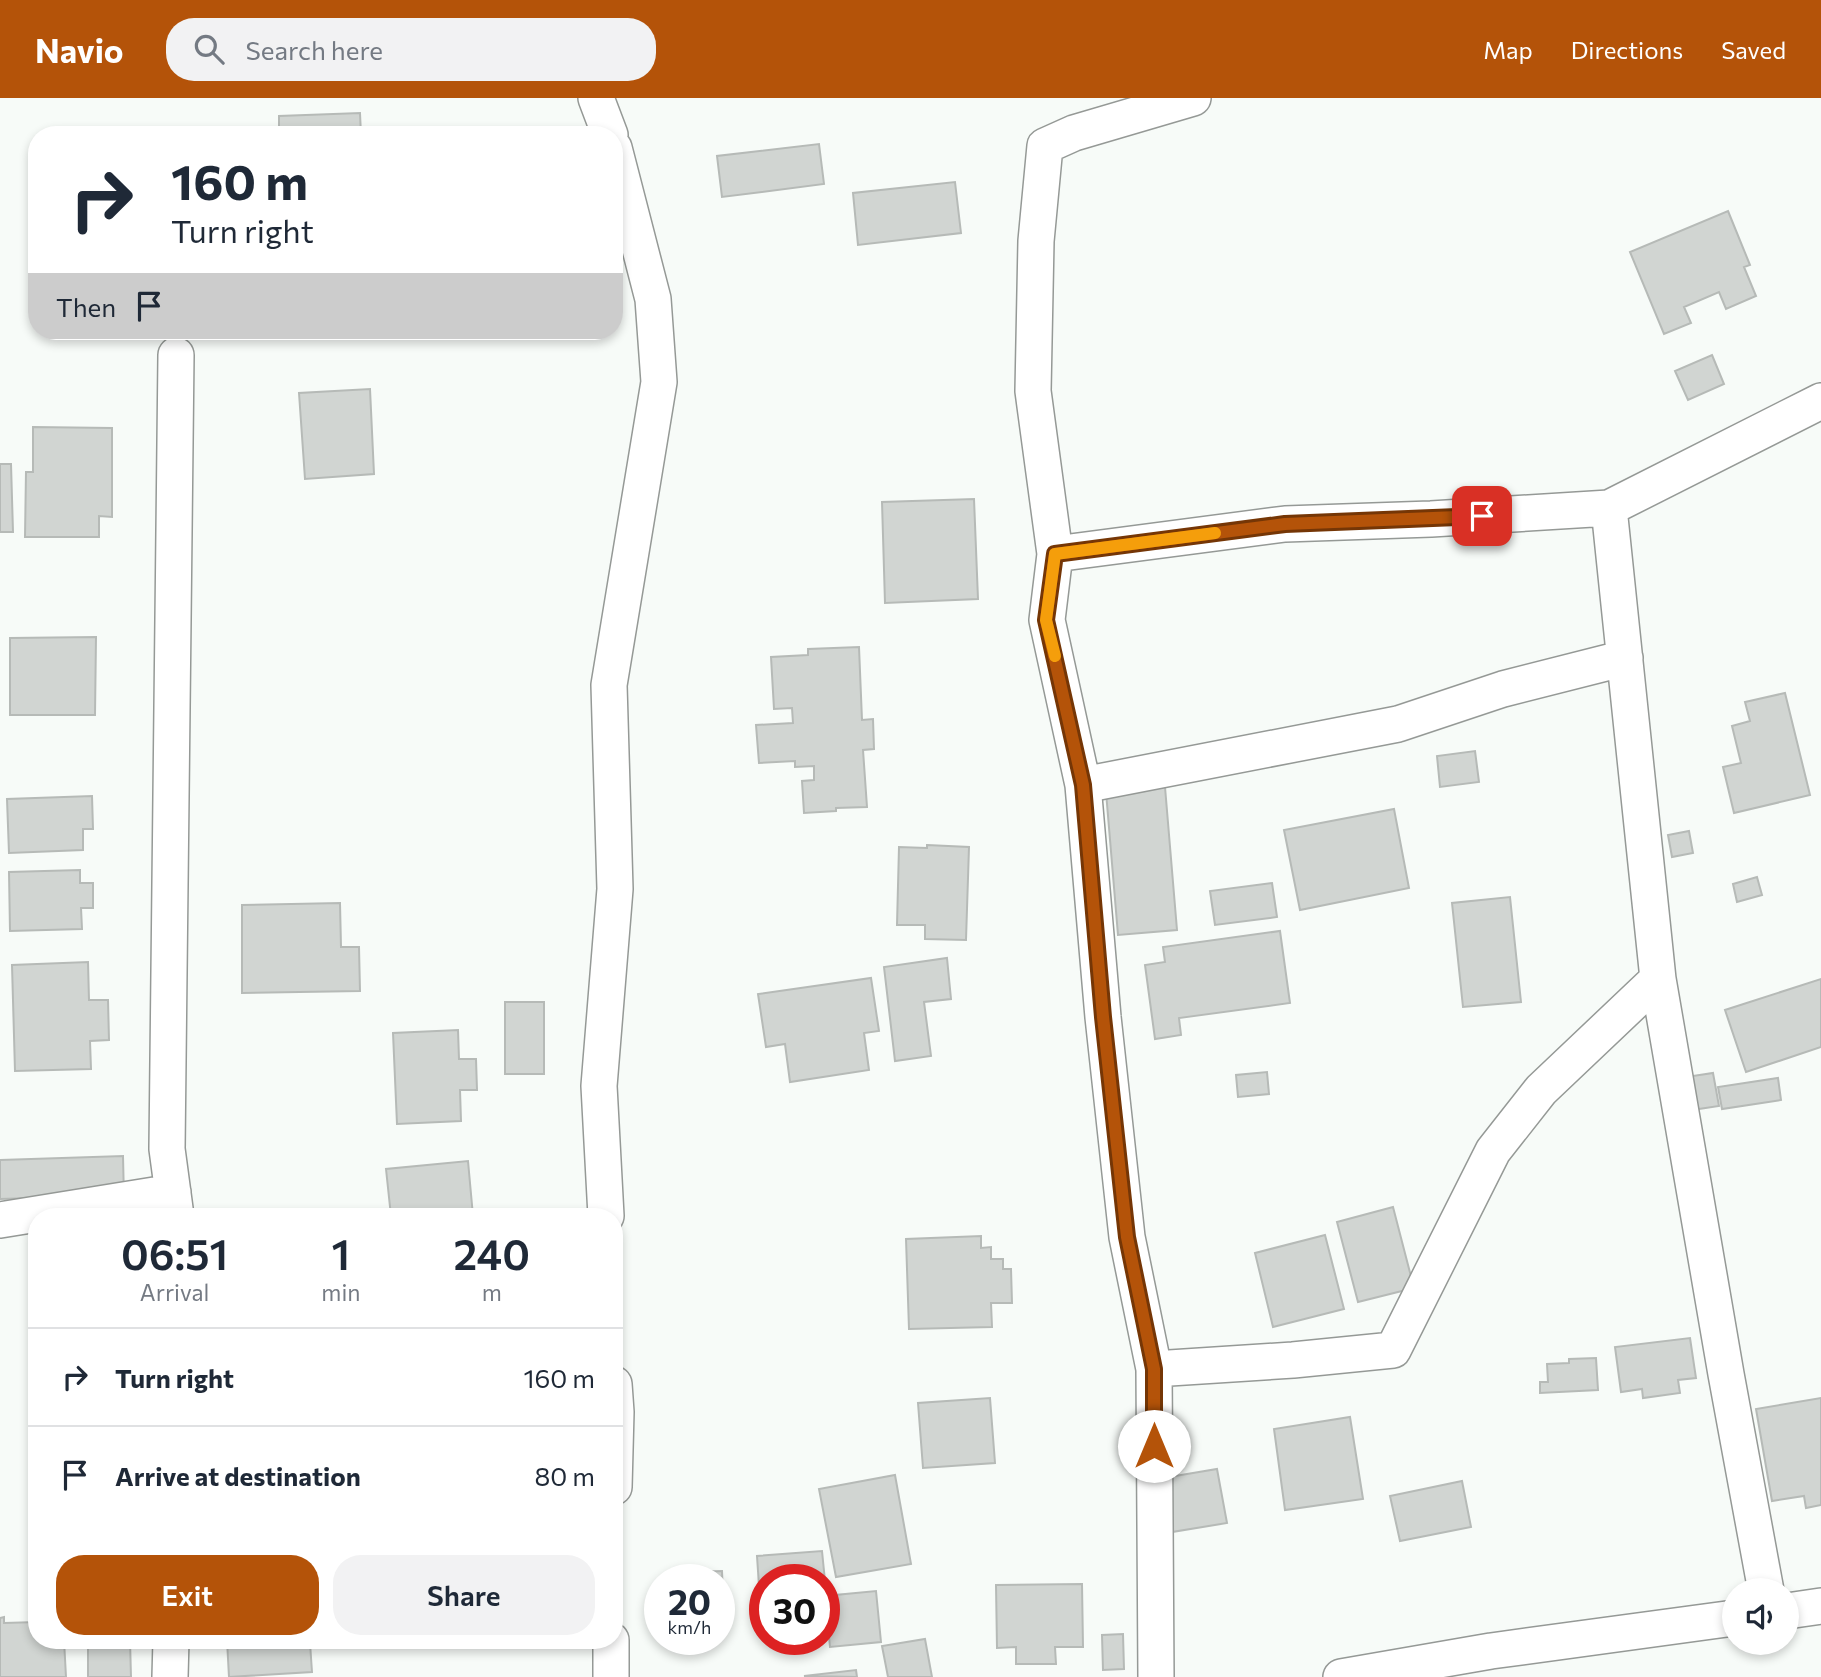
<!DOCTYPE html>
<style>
body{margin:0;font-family:Commissioner,sans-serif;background:#f2f2f3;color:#1f2937;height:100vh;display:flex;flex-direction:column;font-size:26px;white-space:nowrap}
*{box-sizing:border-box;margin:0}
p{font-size:23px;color:#747a83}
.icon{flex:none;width:38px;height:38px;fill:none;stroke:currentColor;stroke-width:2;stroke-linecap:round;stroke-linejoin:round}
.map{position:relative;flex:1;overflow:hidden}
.drawer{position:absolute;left:28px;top:1110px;width:595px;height:441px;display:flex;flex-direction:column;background:#fff;border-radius:28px;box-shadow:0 4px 10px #0003}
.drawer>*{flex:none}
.top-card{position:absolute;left:28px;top:28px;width:595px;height:214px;border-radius:28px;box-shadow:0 4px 10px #0003;background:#fff;color:#1f2937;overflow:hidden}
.tools{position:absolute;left:1722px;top:1480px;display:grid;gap:14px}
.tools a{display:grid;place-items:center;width:77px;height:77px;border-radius:50%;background:#fff;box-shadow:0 4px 10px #0003;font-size:35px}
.speed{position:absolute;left:644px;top:1466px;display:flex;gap:14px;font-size:35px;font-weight:700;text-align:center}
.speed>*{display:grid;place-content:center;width:91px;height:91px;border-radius:50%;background:#fff;box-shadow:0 4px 10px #0003;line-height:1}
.speed small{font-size:18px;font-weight:400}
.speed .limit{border:10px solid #d22;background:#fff;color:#111}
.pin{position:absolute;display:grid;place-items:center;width:60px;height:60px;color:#fff;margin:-30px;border-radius:14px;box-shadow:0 4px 10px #0006}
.me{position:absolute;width:77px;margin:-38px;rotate:0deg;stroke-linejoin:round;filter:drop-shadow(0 0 5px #0008)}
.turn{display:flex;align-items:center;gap:24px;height:147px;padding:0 28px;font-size:32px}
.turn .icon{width:91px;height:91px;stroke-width:2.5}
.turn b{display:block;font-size:49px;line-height:60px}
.then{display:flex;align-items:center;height:66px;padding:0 28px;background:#0003;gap:14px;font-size:26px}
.eta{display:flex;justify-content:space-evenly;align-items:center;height:119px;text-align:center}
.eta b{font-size:42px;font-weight:600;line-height:49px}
.action{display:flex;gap:14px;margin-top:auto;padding:14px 28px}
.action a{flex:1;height:80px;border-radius:28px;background:#b45309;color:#fff;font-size:28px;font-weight:600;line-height:80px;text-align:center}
.action a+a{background:#f2f2f3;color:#1f2937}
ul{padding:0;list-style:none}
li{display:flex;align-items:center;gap:21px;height:98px;padding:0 28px;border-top:2px solid #e0e1e3}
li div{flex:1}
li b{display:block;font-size:26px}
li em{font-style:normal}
header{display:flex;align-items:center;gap:42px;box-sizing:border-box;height:98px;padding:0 35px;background:#b45309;color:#fff}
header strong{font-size:33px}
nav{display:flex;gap:38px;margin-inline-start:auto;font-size:24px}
.search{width:490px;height:63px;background:#f2f2f3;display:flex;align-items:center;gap:18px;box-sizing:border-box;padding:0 24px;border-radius:28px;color:#747a83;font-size:26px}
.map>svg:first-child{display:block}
.building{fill:#d1d5d2;stroke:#b6bab7;stroke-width:2}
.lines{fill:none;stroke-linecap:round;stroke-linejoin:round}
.street-casing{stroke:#959996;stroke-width:38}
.street{stroke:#fff;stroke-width:35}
.route-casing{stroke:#753606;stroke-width:18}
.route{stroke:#b45309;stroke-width:12}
.slow{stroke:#f59e0b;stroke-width:12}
</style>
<header>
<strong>Navio</strong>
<div class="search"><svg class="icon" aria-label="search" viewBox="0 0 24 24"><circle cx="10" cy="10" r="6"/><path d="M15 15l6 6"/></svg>Search here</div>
<nav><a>Map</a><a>Directions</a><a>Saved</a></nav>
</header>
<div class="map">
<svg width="1821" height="1579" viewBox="0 0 1821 1579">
<rect width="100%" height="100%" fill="#f7fbf8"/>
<path class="building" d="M360,15l1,22h-82v-19z
M819,46l5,40 -102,13 -5,-41z
M955,84l6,51 -103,12 -5,-52z
M1728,113l22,54 -6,2 12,29 -30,13 -7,-17 -35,15 7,16 -27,11 -34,-82z
M1712,257l12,29 -36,16 -13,-29z
M370,291l4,85 -69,5 -6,-86z
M33,329l79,1v89l-13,-1v21h-74l1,-65h7z
M0,366h11l2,68h-13z
M974,401l4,100 -93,4 -3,-101z
M96,539l-1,78h-85v-77z
M859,549l3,73 11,-1 1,30 -11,1 4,57 -31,1v3l-32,2 -2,-32 12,-1v-14l-19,1v-6l-36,2 -3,-38 37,-2 -1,-15 -18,1 -3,-52 37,-2v-6z
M1785,595l25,102 -76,18 -11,-46 18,-4 -9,-37 18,-5 -5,-19z
M1475,653l4,31 -39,5 -3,-31z
M1165,689l12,143 -59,5 -12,-143z
M92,698l1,33h-10v21l-74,3 -2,-54z
M1394,711l15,79 -109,22 -16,-80z
M1689,733l4,22 -21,4 -4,-22z
M927,747l42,2 -3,93 -41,-1v-14h-28l2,-78 28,1z
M80,772v13h13v25h-12l1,21 -72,2 -1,-59z
M1757,779l5,18 -25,7 -4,-18z
M1272,785l5,34 -62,8 -5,-34z
M1510,799l11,105 -58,5 -11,-104z
M340,805l1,44h18l1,44 -118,2v-88z
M1280,833l10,72 -111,15 2,17 -26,4 -10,-74 20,-3 -2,-15z
M947,860l4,41 -27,3 7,54 -36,5 -11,-94z
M88,864l1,38h19l1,40 -19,1 1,28 -76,2 -3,-106z
M871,880l8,53 -15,2 5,37 -79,12 -5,-38 -19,3 -8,-53z
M1821,881v68l-75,25 -21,-62z
M505,904h39v72h-39z
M458,932l1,29h17l1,31h-17l1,31 -64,3 -4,-91z
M1267,974l2,22 -31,3 -2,-22z
M1713,975l6,33 -27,4 -6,-33z
M1778,980l3,22 -59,9 -4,-22z
M123,1058l1,43 -24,-3 -100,3v-39z
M468,1063l5,55h-82l-5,-47z
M1393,1109l21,81 -56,14 -21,-80z
M1325,1137l19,74 -71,18 -18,-74z
M981,1138v12l10,-1v12h12v10h8l1,34h-21l1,24 -83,2 -3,-90z
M1690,1240l6,40 -18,2 2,13 -37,5 -1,-9 -21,3 -6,-45z
M1596,1260l2,32 -58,3v-11h8l-1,-18 22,-1v-4z
M990,1300l5,65 -72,5 -5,-65z
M1821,1300v107l-15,3 -2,-12 -32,5 -16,-92z
M1350,1319l13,82 -78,11 -11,-81z
M1217,1371l10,54 -55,9 -9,-54z
M895,1377l16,89 -75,13 -17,-88z
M1462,1383l9,46 -71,14 -10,-45z
M822,1453l3,30 -60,-1v5l-6,1 -2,-30z
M722,1473l1,25h-4v-16h-29l-1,-8z
M1082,1486l1,63h-28l1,17h-40v-17l-19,1 -1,-63z
M876,1493l5,51 -51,5 -5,-51z
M4,1519v6l33,-1v18h27l2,37h-66v-59z
M1123,1536l1,35 -21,1 -1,-35z
M925,1541l7,38h-44l-6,-31z
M88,1542h42l1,37h-43z
M227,1542h63l1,4 19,-1 2,29 -83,5z
M856,1572l1,7 -53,-1z"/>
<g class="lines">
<g class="street-casing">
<path id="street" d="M596,0l14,37
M1609,410l49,471 68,395 40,217
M1055,456l230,-30 146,-5 178,-11 212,-107
M1083,687l315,-61 105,-35 122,-31
M176,1118l-9,-67 9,-794
M606,1118l-7,-130 16,-197 -6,-204 50,-303 -6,-83 -39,-151
M0,1122l173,-28
M1154,1271l139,-9 100,-10 100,-199 48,-61 117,-111
M614,1286l2,28 -2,75
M1787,1513l34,-5
M170,1579l1,-37
M611,1579v-37
M1156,1579l-2,-308 -27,-132 -24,-220 -20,-232 -36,-165 8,-66 -22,-163 3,-150 9,-95 29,-13 119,-35
M1341,1579l150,-26 243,-33"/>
</g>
<use href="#street" class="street"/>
</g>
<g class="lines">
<g class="route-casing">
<path id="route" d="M1154,1348v-77l-27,-132 -24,-220 -20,-232 -37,-165 9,-66 230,-30 197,-8"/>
</g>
<use href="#route" class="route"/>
<path class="slow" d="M1055,558l-9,-36 9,-66 160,-21"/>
</g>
</svg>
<div class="tools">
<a><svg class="icon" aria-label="sound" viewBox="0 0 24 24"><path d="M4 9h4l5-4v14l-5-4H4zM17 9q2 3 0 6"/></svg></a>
</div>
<div class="speed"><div>20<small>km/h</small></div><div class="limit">30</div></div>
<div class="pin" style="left:1482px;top:418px;background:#d93025"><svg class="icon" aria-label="arrive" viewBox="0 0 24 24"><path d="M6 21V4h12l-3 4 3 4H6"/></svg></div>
<svg class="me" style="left:1154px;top:1348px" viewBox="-20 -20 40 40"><circle r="19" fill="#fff"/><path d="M0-13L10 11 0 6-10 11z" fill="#b45309"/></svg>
<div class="top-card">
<div class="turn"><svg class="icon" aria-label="right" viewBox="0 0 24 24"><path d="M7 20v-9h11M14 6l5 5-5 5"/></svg><div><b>160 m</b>Turn right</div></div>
<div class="then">Then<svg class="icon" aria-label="arrive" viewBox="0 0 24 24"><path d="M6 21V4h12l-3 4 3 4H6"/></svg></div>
</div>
<section class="drawer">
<div class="eta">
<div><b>06:51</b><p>Arrival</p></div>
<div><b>1</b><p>min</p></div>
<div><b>240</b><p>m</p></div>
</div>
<ul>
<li><svg class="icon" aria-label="right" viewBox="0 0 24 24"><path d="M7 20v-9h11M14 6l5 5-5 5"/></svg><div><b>Turn right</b></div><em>160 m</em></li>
<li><svg class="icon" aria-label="arrive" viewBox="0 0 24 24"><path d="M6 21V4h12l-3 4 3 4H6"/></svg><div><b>Arrive at destination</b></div><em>80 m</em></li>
</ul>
<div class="action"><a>Exit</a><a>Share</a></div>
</section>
</div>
